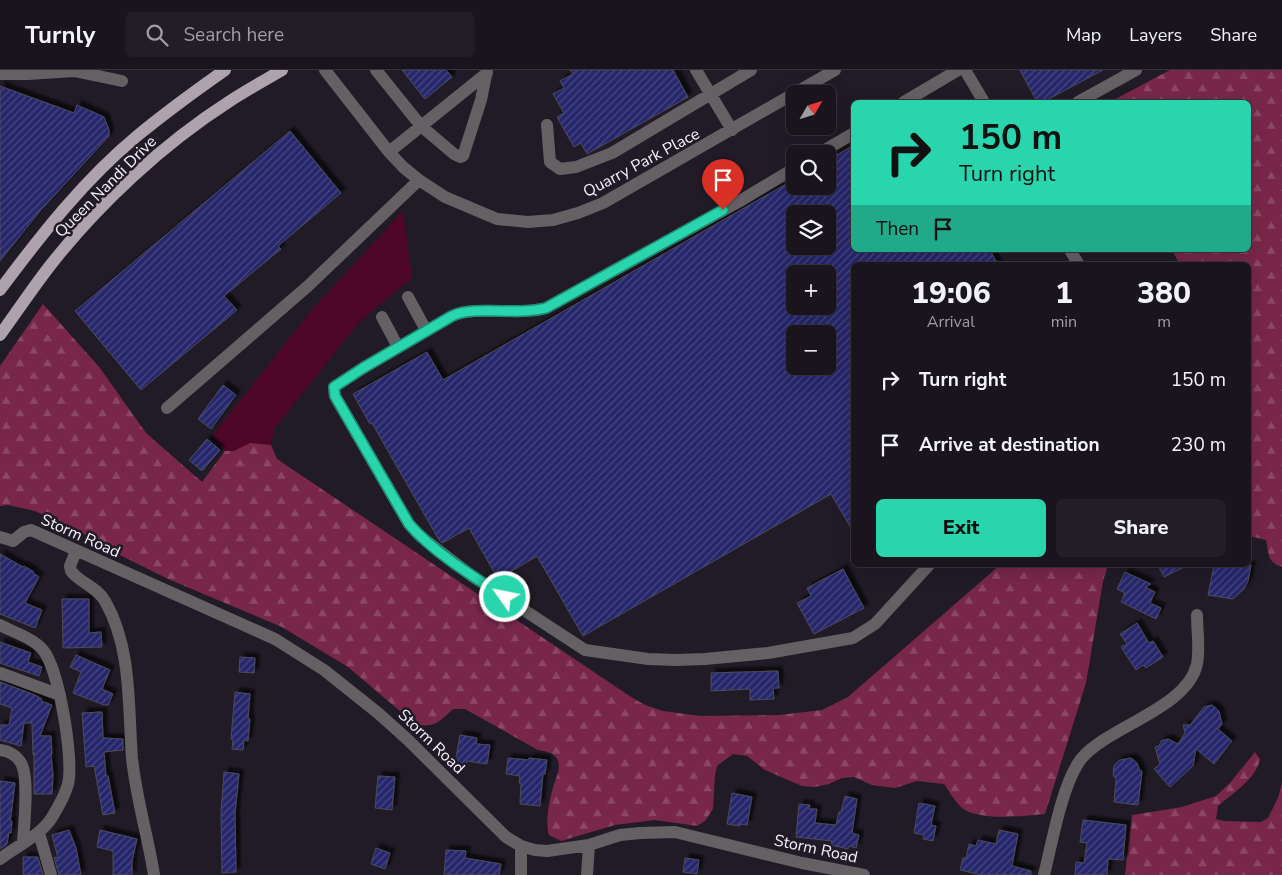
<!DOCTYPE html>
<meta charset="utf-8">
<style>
body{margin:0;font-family:"Nunito Sans",sans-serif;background:#221d26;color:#f1f3f6;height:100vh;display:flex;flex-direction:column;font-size:19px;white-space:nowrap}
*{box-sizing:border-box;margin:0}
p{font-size:16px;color:#9f9ea4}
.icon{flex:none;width:28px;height:28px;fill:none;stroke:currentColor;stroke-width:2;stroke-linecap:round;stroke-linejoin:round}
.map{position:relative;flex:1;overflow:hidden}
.panel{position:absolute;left:851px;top:192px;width:400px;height:305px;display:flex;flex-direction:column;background:#19141d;border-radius:8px;box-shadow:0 5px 20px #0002,0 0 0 1px #37333b}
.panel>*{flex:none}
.guide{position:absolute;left:851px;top:30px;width:400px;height:152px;border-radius:8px;box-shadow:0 5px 20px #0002,0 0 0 1px #37333b;background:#28d5ad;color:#111;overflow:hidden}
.needle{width:32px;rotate:51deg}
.fabs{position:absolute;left:786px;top:15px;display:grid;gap:10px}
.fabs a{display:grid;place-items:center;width:50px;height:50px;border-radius:8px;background:#19141d;box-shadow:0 5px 20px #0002,0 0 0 1px #37333b;font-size:25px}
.pin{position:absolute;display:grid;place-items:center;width:42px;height:42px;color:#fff;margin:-51px -21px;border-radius:50% 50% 50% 0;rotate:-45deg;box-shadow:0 0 5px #0007}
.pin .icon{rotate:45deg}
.me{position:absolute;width:55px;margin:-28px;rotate:303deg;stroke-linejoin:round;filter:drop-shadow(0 0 4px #0008)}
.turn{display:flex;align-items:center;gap:18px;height:105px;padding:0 25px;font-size:22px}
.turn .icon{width:65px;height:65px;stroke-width:2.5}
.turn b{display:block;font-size:35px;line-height:42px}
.then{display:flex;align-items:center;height:48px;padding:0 25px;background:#0003;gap:10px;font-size:19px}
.eta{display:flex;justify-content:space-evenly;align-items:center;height:85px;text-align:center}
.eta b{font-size:30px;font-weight:800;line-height:35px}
.primary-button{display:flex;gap:10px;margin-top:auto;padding:10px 25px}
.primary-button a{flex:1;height:58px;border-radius:8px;background:#28d5ad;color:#111;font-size:20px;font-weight:800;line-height:58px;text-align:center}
.primary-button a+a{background:#221d26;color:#f1f3f6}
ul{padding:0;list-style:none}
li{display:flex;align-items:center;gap:15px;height:65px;padding:0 25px}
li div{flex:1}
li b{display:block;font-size:19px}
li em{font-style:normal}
header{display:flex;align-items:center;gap:30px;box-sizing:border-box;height:70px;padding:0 25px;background:#19141d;border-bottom:1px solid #37333b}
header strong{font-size:24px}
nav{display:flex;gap:28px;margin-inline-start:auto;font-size:18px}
.search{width:350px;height:45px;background:#221d26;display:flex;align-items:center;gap:12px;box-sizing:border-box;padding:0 18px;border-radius:8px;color:#9f9ea4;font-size:19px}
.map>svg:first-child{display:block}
.grass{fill:#4e0629}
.forest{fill:url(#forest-firs)}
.building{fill:url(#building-hatch);stroke:#4a4c5a;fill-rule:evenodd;filter:url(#shadow)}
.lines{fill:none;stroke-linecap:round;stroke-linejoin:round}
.minor{stroke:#656064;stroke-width:12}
.major{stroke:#aea2ac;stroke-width:12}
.route-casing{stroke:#1a8a70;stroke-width:12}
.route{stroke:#28d5ad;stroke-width:9}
.labels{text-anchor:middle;stroke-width:5;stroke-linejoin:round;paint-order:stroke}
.street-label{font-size:16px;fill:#f6f2fb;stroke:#211b27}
</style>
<header>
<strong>Turnly</strong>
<div class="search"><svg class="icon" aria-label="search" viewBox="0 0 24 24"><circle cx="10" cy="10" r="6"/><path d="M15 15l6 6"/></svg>Search here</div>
<nav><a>Map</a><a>Layers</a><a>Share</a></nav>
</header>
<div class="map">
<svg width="1282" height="805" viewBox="0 0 1282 805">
<defs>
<pattern id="forest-firs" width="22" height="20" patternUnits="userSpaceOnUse" patternTransform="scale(1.25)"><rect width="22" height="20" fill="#782749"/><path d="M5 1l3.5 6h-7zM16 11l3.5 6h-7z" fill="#8c4764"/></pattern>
<pattern id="building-hatch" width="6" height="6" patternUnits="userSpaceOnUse" patternTransform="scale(1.25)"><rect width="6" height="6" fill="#28276c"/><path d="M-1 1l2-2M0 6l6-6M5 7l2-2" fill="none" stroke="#484782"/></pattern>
<filter id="shadow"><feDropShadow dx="4.5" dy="-4.5" stdDeviation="1" flood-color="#0009"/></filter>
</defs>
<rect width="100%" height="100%" fill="#211b27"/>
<path class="grass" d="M403,141l9,67 -53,44 -85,107 -3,16 -21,-2 -16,8h-9l-13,-15 98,-124z"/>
<path class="forest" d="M1170,0h112v497c-15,-5 -13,-13 -16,-27l-17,-4v-271h-69l-8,-15h77v-148h-139z
M43,234l57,64 46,65 56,49 23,-31h9l16,-8 21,2 6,14 354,238 14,8 18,6 38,5 78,-1 43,-5 26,-13 152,-132h108l-5,16 -17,102 -41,131c-21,2 -70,8 -85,-8 -6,-6 -11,-15 -16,-22l-27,-3 -22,7 -23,-3 -18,-8 -12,1 -13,6 -14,3 -13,-1 -37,-16 -18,-14 -14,-2 -16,12 -2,9 -2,34 -8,12 -8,5 -42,-6 -40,5 -54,16 -12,-6c-4,-14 0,-33 4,-47 2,-9 8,-18 5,-27 -2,-8 -13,-10 -20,-11l-73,-41h-12c-13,12 -20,21 -39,14l-66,-56 -66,-40 -114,-48 -70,-35 -10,-8 -53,-25 -27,-6 -8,1v-140z
M1255,682l5,7c-4,20 -27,34 -42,47l-2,13 8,2 37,1 7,-4 10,-20 4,-15v92h-157l7,-60 50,-8 34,-11 14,-13z"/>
<path class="building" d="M402,0h44l6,7 -27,22z
M570,0h103l15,27 -101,57 -6,-11 -7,4 -17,-30 7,-4 -11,-19 11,-6 -4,-7 13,-7z
M1020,0h83l-60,32h-6z
M0,16l74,27 3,-8 27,12 5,13v6l-69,75 -40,50z
M290,61l51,62 -63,53 3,3 -57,47 13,14 -96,80 -66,-79z
M854,75v105h136l8,15h-144v268l-23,-39 -248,142 -46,-80 -39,23 -29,-51 -27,15 -3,-3 -67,-117 -2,1 -17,-30 74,-42 16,28 352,-201v7h33v-26zM795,144h33v32h-33zM795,204h33v32h-33zM795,264h33v32h-33z
M223,315l13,10 -25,34 -13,-10z
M207,369l13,11 -18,21 -13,-11z
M0,484l23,13 1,-1 10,6 -1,1 6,4 -14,26 17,7 -7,18 -35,-14z
M1158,495h30l-24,12z
M1214,495h37l-3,16 -4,8 -11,10 -25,-4z
M843,499l21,39 -50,26 -17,-31 14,-7 -4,-8z
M1125,502l26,12 -6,3 10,5 -5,11 11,5 -5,11 -35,-17 4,-9 -8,-4z
M62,529h27v34l12,-1 1,15 -39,1z
M1137,553l12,20 4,-2 10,16 -17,11 -3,-3 -7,5 -15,-23 6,-3 -7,-10z
M0,572l31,11 -3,9 14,5 -3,9 -39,-13z
M76,585l34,15 -8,19 11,5 -5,11h-4l-31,-12 8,-21 -11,-5z
M240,587l15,1 -1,15 -15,-1z
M778,601l1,17h-6l1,11 -24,1v-11l-39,2v-18z
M0,612l35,13 7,4 -1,2 11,4 -12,31h11l1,18h-1l2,21 -1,19h-18v-42l-1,3 -1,-32h-8l-3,23 -21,-6v-15h9l3,-17 -12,-4z
M235,622l15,2 -2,25h2l-2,22 -4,-1 -1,10 -11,-1 1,-10h-2z
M1212,635l7,6 3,13 -4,5 14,12 -18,23 -18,-15 -3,17 -23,21 -16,-18 6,-5 -5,-17 4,-1 2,-5 7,-2 10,5 7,-11 -2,-8h7l14,-18z
M102,642l1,26 20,1v11l-19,2 2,24h2l7,37 -12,2 -9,-49 -8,1 -4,-54z
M460,665l17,3 -1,6 14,1 -3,19 -20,-3 -1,4 -5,1 -6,-3z
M508,688l21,2v-2l18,2 -2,14h-2l-3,32 -20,-2 1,-21h-2l1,-7 -14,-2z
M1131,688l6,5 3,8h2l-4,34 -24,-3 2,-23 -3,-4 1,-10 6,-5z
M224,702l15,2 -4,40 1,58 -14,1 -1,-60z
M378,706l17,1 -3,33 -17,-2z
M0,711l15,2 -4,33 -1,5h2l-1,12 -2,-1 -2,12 -7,5z
M732,723l20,4 -5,28 -7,-1v2l-13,-2z
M845,726l12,3 -5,34 7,2 -3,13 -7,-2 -1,3 -17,-4 1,-4 -36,-4 3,-33 11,1 -1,4h8l-2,14 21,2 3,-13h2z
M919,733l16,3 -4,19 5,1 -3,15 -10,-2 1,-4 -10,-2z
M1083,750l43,5 -3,35 -15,-1 -1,16h-32l1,-13 8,1 3,-20 -7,-1z
M69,760l7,18 5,27h-22l-5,-18 4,1 -6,-23z
M100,760l37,9 -5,22v14h-19v-24l-16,-4z
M999,760l19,4 -6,32 19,5v4h-53v-1l-18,-4 3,-12h3l3,-14 7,2 2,-6 18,4z
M376,778l14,5 -5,16 -14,-5z
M446,780l20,1 -1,7 36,6 -2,11h-55z
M23,787h15l5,18h-20z
M685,788l14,2 -2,14 -14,-2z"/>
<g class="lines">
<path class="minor" d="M75,0l-1,1 48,10
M325,0l64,82 14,15 16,13 26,17 52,22 31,3 25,-2 25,-7 25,-10 232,-133
M376,0l45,56 33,28 6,3 3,-1 18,-56 6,-30
M696,0l36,60
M965,0l19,32
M0,4h28l46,-3
M904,32l54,-32
M1078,32l58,-32
M547,55l3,37 10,7 16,-2 36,-14 139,-83
M389,82l98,-79
M818,84l36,-21
M795,98l-55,33 -194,107c-29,8 -69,-3 -94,8l-89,52 -29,19 1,9 74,128 11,12 52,40 113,74 63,9 28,1 29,-1 63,-6 85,-15 22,-14 54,-59
M1070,180l9,15
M408,227l18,33
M382,247l16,30
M167,338l141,-122 111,-106
M0,467l13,4 11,-9 7,-2 244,109 49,31 54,43 29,26 99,98 15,9 14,4 12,1 42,-6 31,-10 20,-2 35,-1 127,31 62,12
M76,481l-6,15 1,5c9,12 26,16 34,30 27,47 23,105 27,157 4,40 16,78 22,117
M0,555c13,7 33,13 43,25 16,19 31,110 25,134 -3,12 -11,25 -17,35 -13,18 -34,27 -51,40
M0,603l60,22
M0,680c9,1 18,6 22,15 7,16 2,59 1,78
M39,763l12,42
M521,805v-29
M587,805l2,-30
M1044,805c8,-32 18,-91 37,-116 27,-33 106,-50 116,-95 3,-15 0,-33 0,-49"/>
<path class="major" d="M0,220c41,-55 84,-110 137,-154 28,-23 58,-45 88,-66
M0,265c16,-22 32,-46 49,-68 49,-63 114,-123 181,-166 17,-11 35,-21 52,-31"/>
</g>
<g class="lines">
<g class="route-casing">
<path id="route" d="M505,527c-31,-20 -72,-45 -96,-73l-74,-128 -1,-9 29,-19 89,-52c24,-11 65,0 94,-8l177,-98"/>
</g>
<use href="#route" class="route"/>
</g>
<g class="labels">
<g class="street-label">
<text transform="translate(641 92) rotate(-28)" y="6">Quarry Park Place</text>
<text transform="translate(105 116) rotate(-45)" y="6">Queen Nandi Drive</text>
<text transform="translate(81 465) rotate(24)" y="6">Storm Road</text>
<text transform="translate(432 671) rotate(44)" y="6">Storm Road</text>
<text transform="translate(816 778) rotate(12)" y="6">Storm Road</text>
</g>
</g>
</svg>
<div class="fabs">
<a><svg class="needle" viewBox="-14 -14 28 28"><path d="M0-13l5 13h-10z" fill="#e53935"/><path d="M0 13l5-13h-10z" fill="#9f9ea4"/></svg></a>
<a><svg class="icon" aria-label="search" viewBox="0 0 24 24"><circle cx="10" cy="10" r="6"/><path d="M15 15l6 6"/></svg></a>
<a><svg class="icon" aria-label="layers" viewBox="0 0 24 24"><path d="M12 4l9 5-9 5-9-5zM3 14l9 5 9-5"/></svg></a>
<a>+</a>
<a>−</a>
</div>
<div class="pin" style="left:723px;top:140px;background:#d93025"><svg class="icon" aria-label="arrive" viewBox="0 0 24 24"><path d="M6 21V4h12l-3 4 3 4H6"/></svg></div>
<svg class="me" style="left:505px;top:527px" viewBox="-20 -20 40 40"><circle r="17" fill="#28d5ad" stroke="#fff" stroke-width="3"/><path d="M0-11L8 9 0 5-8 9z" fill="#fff"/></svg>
<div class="guide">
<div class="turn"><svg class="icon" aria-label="right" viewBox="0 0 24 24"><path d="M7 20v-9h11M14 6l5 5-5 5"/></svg><div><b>150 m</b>Turn right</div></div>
<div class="then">Then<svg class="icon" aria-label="arrive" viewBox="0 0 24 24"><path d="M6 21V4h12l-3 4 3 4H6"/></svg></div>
</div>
<section class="panel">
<div class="eta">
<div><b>19:06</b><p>Arrival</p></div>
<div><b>1</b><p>min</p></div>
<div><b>380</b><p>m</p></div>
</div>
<ul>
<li><svg class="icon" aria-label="right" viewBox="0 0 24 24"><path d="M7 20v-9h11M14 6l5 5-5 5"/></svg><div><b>Turn right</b></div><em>150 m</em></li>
<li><svg class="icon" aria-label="arrive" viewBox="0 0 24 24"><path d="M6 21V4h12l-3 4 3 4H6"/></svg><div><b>Arrive at destination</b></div><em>230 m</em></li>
</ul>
<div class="primary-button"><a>Exit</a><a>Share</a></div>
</section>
</div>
